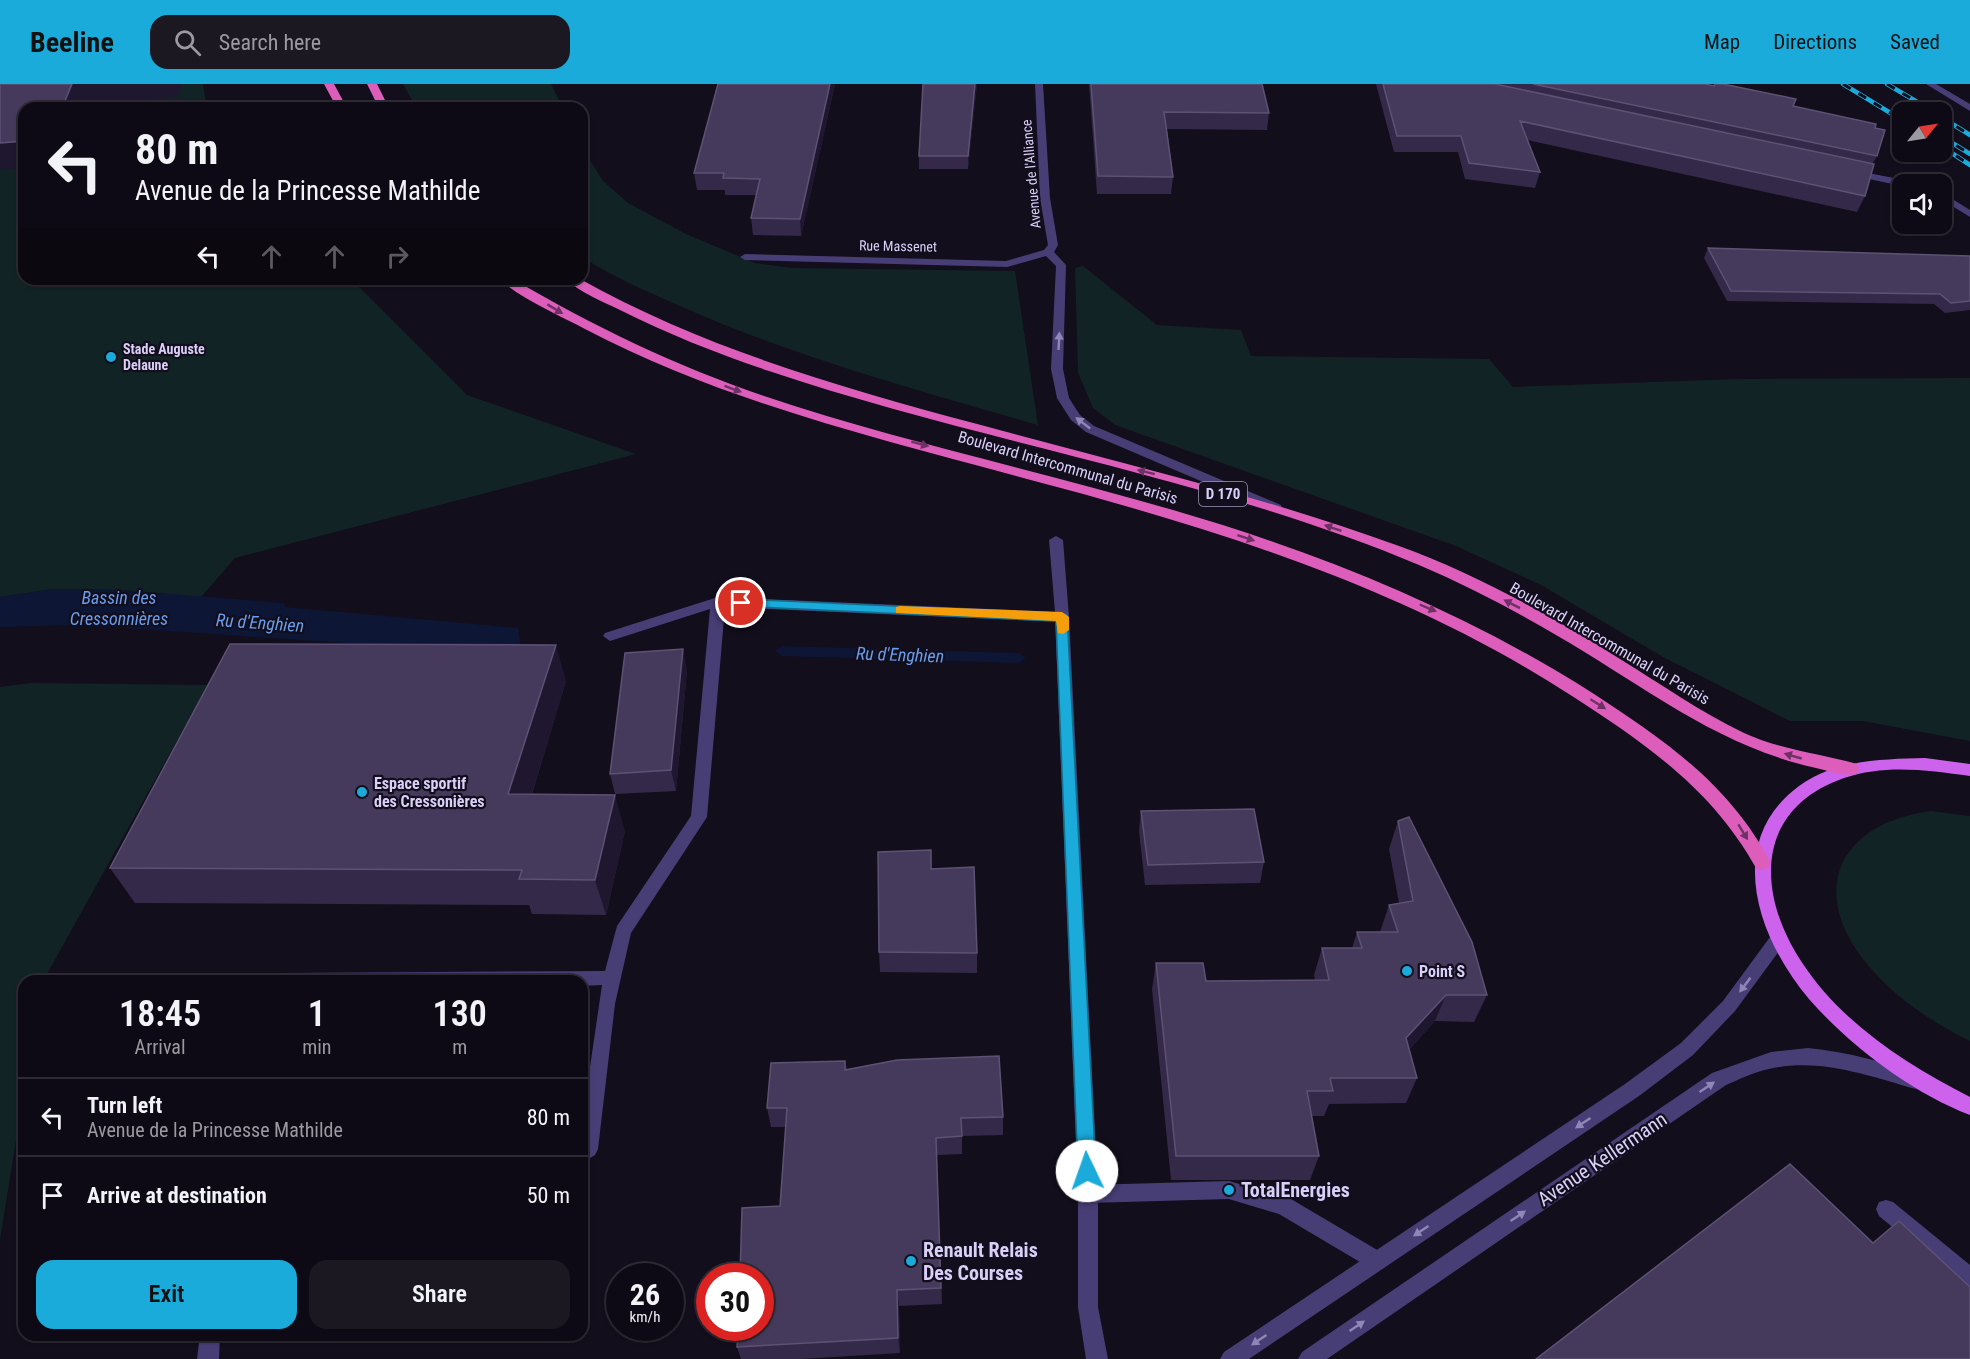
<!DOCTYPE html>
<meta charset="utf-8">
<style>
body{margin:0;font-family:"Roboto Condensed",sans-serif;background:#1c1822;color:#f1f3f6;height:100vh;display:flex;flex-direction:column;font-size:22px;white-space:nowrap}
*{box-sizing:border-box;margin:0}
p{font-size:20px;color:#9b9aa0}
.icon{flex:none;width:33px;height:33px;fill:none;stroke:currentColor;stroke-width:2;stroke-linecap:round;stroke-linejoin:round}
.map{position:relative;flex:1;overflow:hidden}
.details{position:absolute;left:18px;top:891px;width:570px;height:366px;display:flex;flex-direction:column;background:#0e0a15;border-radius:18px;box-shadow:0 2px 4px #0004,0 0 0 2px #2e2b34}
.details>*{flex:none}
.banner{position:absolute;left:18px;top:18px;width:570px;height:183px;border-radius:18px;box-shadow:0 2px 4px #0004,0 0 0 2px #2e2b34;background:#0e0a15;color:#f1f3f6;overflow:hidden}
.needle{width:39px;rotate:60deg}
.fabs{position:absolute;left:1892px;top:18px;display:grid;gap:12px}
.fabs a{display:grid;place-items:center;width:60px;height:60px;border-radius:12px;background:#0e0a15;box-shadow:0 2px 4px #0004,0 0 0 2px #2e2b34;font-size:30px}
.speed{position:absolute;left:606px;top:1179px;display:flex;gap:12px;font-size:30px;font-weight:700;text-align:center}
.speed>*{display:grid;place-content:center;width:78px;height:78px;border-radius:50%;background:#0e0a15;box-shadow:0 2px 4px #0004,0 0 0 2px #2e2b34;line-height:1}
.speed small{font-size:15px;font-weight:400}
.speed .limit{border:9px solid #d22;background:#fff;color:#111}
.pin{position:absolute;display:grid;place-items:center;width:51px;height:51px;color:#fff;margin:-26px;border:3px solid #fff;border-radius:50%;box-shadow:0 2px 6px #0007}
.me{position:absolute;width:66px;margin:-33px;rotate:357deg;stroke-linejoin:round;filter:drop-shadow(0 0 4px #0008)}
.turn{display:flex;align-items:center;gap:21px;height:126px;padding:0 18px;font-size:27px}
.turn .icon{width:78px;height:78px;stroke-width:2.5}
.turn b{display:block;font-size:42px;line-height:51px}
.lanes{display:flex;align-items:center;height:57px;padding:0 18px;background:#0003;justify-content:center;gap:30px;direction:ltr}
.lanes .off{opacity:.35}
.eta{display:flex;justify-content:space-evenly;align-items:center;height:102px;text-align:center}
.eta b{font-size:36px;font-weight:600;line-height:42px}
.button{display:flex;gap:12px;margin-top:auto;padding:12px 18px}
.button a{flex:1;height:69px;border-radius:18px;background:#1aabda;color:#111;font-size:24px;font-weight:600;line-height:69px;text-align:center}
.button a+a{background:#1c1822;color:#f1f3f6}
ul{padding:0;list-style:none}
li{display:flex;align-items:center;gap:18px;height:78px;padding:0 18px;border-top:2px solid #2e2b34}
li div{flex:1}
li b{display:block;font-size:22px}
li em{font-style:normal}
header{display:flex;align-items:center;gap:36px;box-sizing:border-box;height:84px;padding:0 30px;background:#1aabda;color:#111}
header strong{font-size:28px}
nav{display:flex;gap:33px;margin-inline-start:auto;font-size:21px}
.search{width:420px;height:54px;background:#1c1822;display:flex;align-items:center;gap:15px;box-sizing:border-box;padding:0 21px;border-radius:18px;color:#9b9aa0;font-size:22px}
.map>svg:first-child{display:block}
.green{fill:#122325}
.water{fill:#0e1635}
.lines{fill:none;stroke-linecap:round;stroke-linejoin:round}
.stream{fill:#0e1635;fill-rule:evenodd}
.service{fill:#483e76;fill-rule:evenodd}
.minor{fill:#483e76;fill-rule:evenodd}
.tertiary{fill:#483e76;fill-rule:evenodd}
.primary{fill:#cd63ec;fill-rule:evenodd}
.trunk{fill:#dc5eba;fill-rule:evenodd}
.rail-casing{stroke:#1aabda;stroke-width:4.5}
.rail{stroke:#120e1c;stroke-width:3;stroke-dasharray:9;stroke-linecap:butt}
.wall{fill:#342948}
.shaded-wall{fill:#1f162f}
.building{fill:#453a5b;stroke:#5d5274;stroke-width:1.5}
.oneway{fill:#6d3263}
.oneway2{fill:#9186b8}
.route{fill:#1aabda;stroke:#116f8e;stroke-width:1.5}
.slow{fill:#f59e0b}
.poi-dot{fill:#1aabda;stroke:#120e1c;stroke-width:2}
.labels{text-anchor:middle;stroke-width:4.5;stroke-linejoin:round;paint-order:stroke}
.far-street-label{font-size:14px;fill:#dacff9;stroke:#120e1c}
.far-poi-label{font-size:14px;font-weight:bold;fill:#dacff9;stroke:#120e1c;text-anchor:start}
.shield{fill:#120e1c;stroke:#9e95b7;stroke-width:1.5}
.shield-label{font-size:15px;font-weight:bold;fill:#dacff9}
.street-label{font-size:16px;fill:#dacff9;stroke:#120e1c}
.poi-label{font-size:16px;font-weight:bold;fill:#dacff9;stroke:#120e1c;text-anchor:start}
.water-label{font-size:18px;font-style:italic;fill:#699ded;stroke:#120e1c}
.near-street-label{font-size:20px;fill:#dacff9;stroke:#120e1c}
.near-poi-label{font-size:20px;font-weight:bold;fill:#dacff9;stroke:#120e1c;text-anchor:start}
</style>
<header>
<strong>Beeline</strong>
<div class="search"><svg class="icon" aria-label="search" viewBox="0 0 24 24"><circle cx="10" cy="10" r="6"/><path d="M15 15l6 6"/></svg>Search here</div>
<nav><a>Map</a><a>Directions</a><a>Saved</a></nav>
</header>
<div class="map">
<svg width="1970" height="1275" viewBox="0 0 1970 1275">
<rect width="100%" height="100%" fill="#120e1c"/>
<path class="green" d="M0,0h203l4,24h-183v171h327l116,116 169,59 -401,104 -34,39 -80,-7 -67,-1 -54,8z
M403,0h148l12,24h-147z
M582,63l21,34 25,22 58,31 69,29 38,5 222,3 23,154c-121,-35 -243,-68 -358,-119 -34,-15 -67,-29 -98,-49z
M1083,182l74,59 84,5 10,26 238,3 24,28 227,-8 230,-1v363l-107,-20h-73l-127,-64 -122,-72 -85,-39 -341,-121 -22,-17 -15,-35 -3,-105z
M31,599l177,2 -165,296h-19v109l-24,150v-553z
M1931,727l39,5v225c-34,-16 -71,-41 -96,-69 -68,-74 -41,-148 57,-161z"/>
<path class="water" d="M54,505l67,1 163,13 1,4 233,21 4,27 -441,-30 -81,2v-30z"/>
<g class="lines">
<path class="stream" d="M782,562l237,7 7,5 -7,5 -237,-7 -7,-5z"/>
<path class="service" d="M1063,310l4,1 13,20 14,11 187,79 1,3 -1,3h-10l-185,-79 -15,-12 -14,-22z
M1056,452l7,4 6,77 -7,5 -337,-15 -18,210 -76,116 -16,71 -17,145 -3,6 -13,8v-41l20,-137 -20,1v-5h-310l2,-6 6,-2 325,-2 12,-45 74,-110 19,-207 -100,32 -7,-5 2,-3 113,-36 337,15 -6,-72z
M1229,1097l62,18 93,55 3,7 -3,7 -7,3 -7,-3 -91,-54 -50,-15 -141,4 -7,-2 -3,-7 3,-7 7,-2z
M1886,1116l7,2 77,63v23l-7,-3 -84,-69 -3,-7 3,-7z
M200,1251h20l-1,24h-22z"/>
<path class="minor" d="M1035,0h8l7,114 8,47 -4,7 12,13 -3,104 6,29 -2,3h-8l-2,-3 -6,-29 5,-103 -10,-10 -39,11 -262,-7 -5,-3 5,-3 261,7 38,-11 4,-5 -8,-47z
M1853,86l56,11 5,3 -12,2 -52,-11 -2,-2z
M1941,108l29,18v7l-29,-18z
M1062,528l7,5 29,577v113l10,52h-22l-8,-52v-113l-23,-577z"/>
<path class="tertiary" d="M1926,0h10l34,20v7z
M1779,847l6,2 3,5 -3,5 -50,68 -42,44 -54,41 -390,263h-29l4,-7 401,-268 56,-41 42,-42 50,-68z
M1808,964c38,4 78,14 115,27l2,6 -2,6 -7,2c-47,-13 -97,-32 -147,-20 -15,3 -29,10 -43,16l-399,274h-29l4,-7 410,-279 59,-21z"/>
<path class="primary" d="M1925,674l45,6v12c-42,-6 -85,-12 -126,2 -89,31 -88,114 -43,183 40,62 105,103 169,136v18c-58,-22 -121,-70 -161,-116 -51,-60 -86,-157 -10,-213 35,-26 84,-27 126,-28z"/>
<path class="trunk" d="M324,0h10l13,24h-10z
M367,0h10l12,24h-10z
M499,195h14c80,47 163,87 251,117 134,45 273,74 409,114 148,43 291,101 421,184 72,47 136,91 177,169l-3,5 -6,2 -6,-2c-44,-79 -110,-124 -184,-172 -166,-108 -355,-167 -545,-217 -150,-41 -303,-77 -442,-150 -28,-15 -62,-29 -86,-50z
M565,195h15c125,70 263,109 401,146 140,38 281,71 418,121 77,28 151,69 221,113 41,25 80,53 124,74 37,17 75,20 113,31l2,5 -2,5c-13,3 -28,-3 -41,-6 -100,-22 -173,-83 -260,-133 -44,-26 -90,-50 -137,-70 -209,-88 -436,-122 -650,-194 -51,-17 -101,-37 -149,-61 -19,-9 -40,-18 -55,-31z"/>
<g class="rail-casing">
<path id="rail" d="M1843,0l59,36
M1887,0l47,28
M1941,33l29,18
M1941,52l29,18
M1941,62l29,19"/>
</g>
<use href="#rail" class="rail"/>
</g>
<path class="wall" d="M718,0h117l-34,152 -48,-1 -2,-17 5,-23h-31v-5h-28l-3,-17z
M923,0h54l-9,85h-49v-13z
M1089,0h173l7,29 -2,17 -100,-1 6,48 -2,17h-74z
M1376,0h329l170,44 2,28 -4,7 -8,33 -8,16 -330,-72 13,32 -5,16 -70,-9 -7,-27h-64z
M1708,164l262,8v54l-25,3 -11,-9 -207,-3 -23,-43z
M687,586l-11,121 -61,3 -5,-20z
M566,597l-34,113 93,37 -19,84 -74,-1 -3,-9 -394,-2 -25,-35z
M1141,727l123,51 -4,21 -115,2 -6,-54z
M1398,737l89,174 -13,27 -39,-1 -26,29 8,28 -11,25 -77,1 -5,12h-12l7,40 -9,24h-139l-19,-191 4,-26 50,18 109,-1 -1,-5 8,-27h30l5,-16h23l9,-27 10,-2 -10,-54z
M931,766l1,19 45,84v20l-97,-1 -1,-20z
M845,977l2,8 156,48v18l-41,1v18l-25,1 5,149 -43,2 1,47 -99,6h-60l-4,-12 43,-141 6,-79h-15l-4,-19z"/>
<path class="shaded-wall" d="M72,0h110l-4,13 -94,10v1h-22z
M830,0h5l-34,152 -1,-17z
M975,0h2l-9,85v-13z
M24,57v26l-24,3v-27z
M556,561l10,36 -45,148 -13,-35z
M683,565l4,21 -11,121 -5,-21z
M615,711l10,36 -19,84 -11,-35z
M1446,911l-11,26 -39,43 10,-26z
M897,1206l2,16 1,47 -2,-15z"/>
<path class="building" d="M0,0h72l-10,24h-38v33l-24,2z
M718,0h112l-30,135 -49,-1 9,-39 -37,-1 1,-5h-30z
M923,0h52l-7,72h-49z
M1091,0h171l7,29 -105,-1 9,65 -75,-1z
M1383,0h112l379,80 -9,32 -345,-75 20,51 -71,-9 -8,-27h-64z
M1533,0h172l9,2 1,-2h8l73,15 -3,7 83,18 -1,4 10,2 -8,26z
M1708,164l262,8v45l-19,2 -11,-9 -209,-3z
M230,560l326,1 -48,149 107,1 -20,85 -76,-1 3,-9 -412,-2z
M683,565l-12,121 -61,4 15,-121z
M1254,725l10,53 -116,3 -7,-54z
M1409,733l63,125 15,53h-41l-40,43 11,40h-87l3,13h-26l12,65h-143l-20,-193h47l3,18 123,-1 -7,-32h40l-5,-16h41l-9,-27 24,-4 -15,-80z
M931,766v19l43,-2 3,86 -98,-1 -1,-100z
M999,972l4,61 -42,1 1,18 -26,2 5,150 -44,2 1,48 -161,9 1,-19h22v-52h-20l2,-68 38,-2 7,-98h-20l4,-45 74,-2v9l52,-10z
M1790,1080l83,79 26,-22 71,66v72h-434z"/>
<defs><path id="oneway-solid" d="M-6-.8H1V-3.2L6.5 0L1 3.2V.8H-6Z" transform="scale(1.5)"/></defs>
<g class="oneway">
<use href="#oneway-solid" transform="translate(555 225) rotate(31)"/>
<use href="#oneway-solid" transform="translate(733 305) rotate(20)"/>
<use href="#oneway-solid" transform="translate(920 360) rotate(15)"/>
<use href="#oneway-solid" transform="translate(1146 388) rotate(-166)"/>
<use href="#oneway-solid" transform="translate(1333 444) rotate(-161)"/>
<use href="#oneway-solid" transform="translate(1246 454) rotate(18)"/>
<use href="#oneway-solid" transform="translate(1512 520) rotate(-153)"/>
<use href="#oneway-solid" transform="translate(1428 524) rotate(23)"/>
<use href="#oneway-solid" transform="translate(1598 620) rotate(32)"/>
<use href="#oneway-solid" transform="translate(1793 672) rotate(-164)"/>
<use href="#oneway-solid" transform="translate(1743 748) rotate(59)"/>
</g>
<g class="oneway2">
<use href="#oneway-solid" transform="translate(1059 257) rotate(-87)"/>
<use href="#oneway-solid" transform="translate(1083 339) rotate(-142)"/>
<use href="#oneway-solid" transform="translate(1745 901) rotate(127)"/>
<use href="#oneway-solid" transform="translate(1707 1003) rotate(-34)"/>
<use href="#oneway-solid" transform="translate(1583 1039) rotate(146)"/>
<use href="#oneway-solid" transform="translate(1518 1132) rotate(-34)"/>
<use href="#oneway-solid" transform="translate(1421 1147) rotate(146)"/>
<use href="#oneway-solid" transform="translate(1357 1242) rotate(-34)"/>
<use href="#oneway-solid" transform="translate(1259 1256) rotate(146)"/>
</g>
<path class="route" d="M741,515l326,15 29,557 -3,5 -6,3 -6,-3 -3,-5 -22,-550 -320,-15v-6z"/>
<path class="slow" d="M900,522l162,6 7,5v13l-6,4 -5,-1 -2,-12 -160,-8v-6z"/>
<g class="poi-dot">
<circle cx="111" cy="273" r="6"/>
<circle cx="362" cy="708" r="6"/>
<circle cx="1407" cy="887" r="6"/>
<circle cx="1229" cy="1106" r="6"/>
<circle cx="911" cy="1177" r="6"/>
</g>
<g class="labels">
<g class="far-street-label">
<text transform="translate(1031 90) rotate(-95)" y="5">Avenue de l'Alliance</text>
<text transform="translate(898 162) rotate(1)" y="5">Rue Massenet</text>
</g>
<g class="far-poi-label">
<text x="123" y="270">Stade Auguste<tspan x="123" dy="16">Delaune</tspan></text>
</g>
<rect class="shield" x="1199" y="398" width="48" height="24" rx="4.5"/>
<g class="shield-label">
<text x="1223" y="415">D 170</text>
</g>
<g class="street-label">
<text transform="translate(1068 383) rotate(16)" y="6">Boulevard Intercommunal du Parisis</text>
<text transform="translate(1610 559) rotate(30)" y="6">Boulevard Intercommunal du Parisis</text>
</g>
<g class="poi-label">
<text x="374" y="705">Espace sportif<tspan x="374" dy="18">des Cressonières</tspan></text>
<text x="1419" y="893">Point S</text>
</g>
<g class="water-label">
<text x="119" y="520">Bassin des<tspan x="119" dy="21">Cressonnières</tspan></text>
<text transform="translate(260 539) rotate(4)" y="6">Ru d'Enghien</text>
<text transform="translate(900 571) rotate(2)" y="6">Ru d'Enghien</text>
</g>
<g class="near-street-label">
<text transform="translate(1602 1075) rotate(-34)" y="7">Avenue Kellermann</text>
</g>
<g class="near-poi-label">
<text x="1241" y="1113">TotalEnergies</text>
<text x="923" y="1173">Renault Relais<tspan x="923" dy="23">Des Courses</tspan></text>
</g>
</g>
</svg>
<div class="fabs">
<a><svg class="needle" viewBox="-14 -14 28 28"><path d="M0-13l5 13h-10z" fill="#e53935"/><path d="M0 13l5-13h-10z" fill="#9b9aa0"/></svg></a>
<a><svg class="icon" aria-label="sound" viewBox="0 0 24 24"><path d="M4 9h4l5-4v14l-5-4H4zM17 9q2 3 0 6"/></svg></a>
</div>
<div class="speed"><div>26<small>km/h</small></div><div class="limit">30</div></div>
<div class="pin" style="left:741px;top:519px;background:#d93025"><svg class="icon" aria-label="arrive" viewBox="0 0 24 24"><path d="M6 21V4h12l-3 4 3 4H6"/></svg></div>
<svg class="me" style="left:1087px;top:1087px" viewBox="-20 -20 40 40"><circle r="19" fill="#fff"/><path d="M0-13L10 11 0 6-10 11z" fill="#1aabda"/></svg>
<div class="banner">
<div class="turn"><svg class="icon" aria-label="left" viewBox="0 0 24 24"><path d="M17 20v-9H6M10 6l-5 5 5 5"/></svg><div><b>80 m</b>Avenue de la Princesse Mathilde</div></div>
<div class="lanes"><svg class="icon" aria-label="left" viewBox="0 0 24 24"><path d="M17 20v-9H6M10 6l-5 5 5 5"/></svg><svg class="icon off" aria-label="ahead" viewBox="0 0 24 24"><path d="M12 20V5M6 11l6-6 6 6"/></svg><svg class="icon off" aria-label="ahead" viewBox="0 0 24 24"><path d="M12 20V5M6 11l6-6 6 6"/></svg><svg class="icon off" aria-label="right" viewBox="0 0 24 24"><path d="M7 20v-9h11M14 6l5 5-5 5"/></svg></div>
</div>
<section class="details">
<div class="eta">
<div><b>18:45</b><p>Arrival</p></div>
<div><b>1</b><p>min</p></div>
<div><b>130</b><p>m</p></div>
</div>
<ul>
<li><svg class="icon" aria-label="left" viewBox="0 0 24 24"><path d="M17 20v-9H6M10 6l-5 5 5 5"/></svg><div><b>Turn left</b><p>Avenue de la Princesse Mathilde</p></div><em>80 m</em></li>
<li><svg class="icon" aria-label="arrive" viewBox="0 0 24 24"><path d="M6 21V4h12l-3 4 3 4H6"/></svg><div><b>Arrive at destination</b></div><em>50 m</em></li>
</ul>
<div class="button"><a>Exit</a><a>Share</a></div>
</section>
</div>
